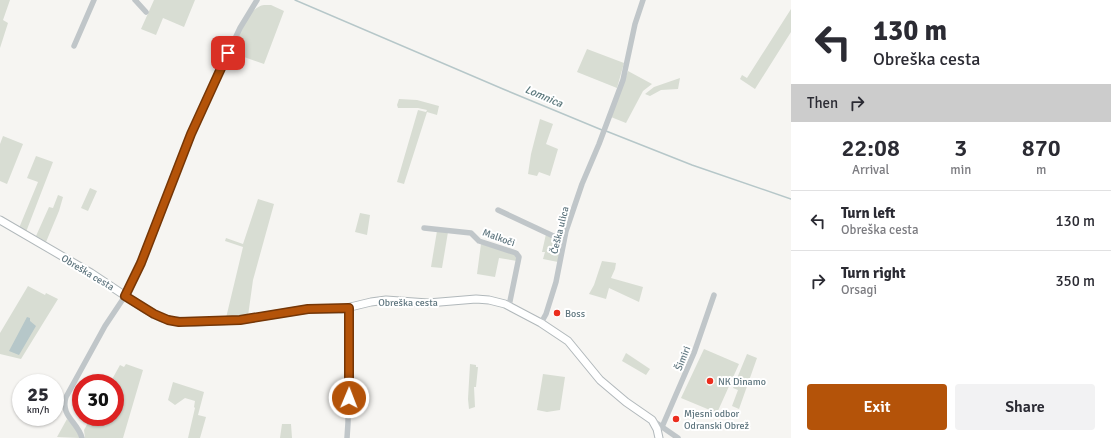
<!DOCTYPE html>
<meta charset="utf-8">
<style>
body{margin:0;font-family:Signika,sans-serif;background:#f2f2f3;color:#2b2b33;height:100vh;display:flex;flex-direction:column;font-size:15px;white-space:nowrap}
*{box-sizing:border-box;margin:0}
p{font-size:13px;color:#7c7c81}
.icon{flex:none;width:22px;height:22px;fill:none;stroke:currentColor;stroke-width:2;stroke-linecap:round;stroke-linejoin:round}
.map{position:relative;flex:1;overflow:hidden}
.panel{display:flex;flex-direction:column;background:#fff;width:320px}
.panel>*{flex:none}
.banner{background:#fff;color:#2b2b33;overflow:hidden}
.speed{position:absolute;left:12px;top:374px;display:flex;gap:8px;font-size:20px;font-weight:700;text-align:center}
.speed>*{display:grid;place-content:center;width:52px;height:52px;border-radius:50%;background:#fff;box-shadow:0 1px 3px #0004;line-height:1}
.speed small{font-size:10px;font-weight:400}
.speed .limit{border:6px solid #d22;background:#fff;color:#111}
.pin{position:absolute;display:grid;place-items:center;width:34px;height:34px;color:#fff;margin:-17px;border-radius:8px;box-shadow:0 2px 6px #0006}
.me{position:absolute;width:44px;margin:-22px;rotate:1deg;stroke-linejoin:round;filter:drop-shadow(0 0 3px #0008)}
.turn{display:flex;align-items:center;gap:14px;height:84px;padding:0 16px;font-size:18px}
.turn .icon{width:52px;height:52px;stroke-width:2.5}
.turn b{display:block;font-size:28px;line-height:34px}
.then{display:flex;align-items:center;height:38px;padding:0 16px;background:#0003;gap:8px;font-size:15px}
.eta{display:flex;justify-content:space-evenly;align-items:center;height:68px;text-align:center}
.eta b{font-size:24px;font-weight:600;line-height:28px}
.primary-button{display:flex;gap:8px;margin-top:auto;padding:8px 16px}
.primary-button a{flex:1;height:46px;border-radius:4px;background:#b45309;color:#fff;font-size:16px;font-weight:600;line-height:46px;text-align:center}
.primary-button a+a{background:#f2f2f3;color:#2b2b33}
ul{padding:0;list-style:none}
li{display:flex;align-items:center;gap:12px;height:60px;padding:0 16px;border-top:1px solid #e1e1e2}
li div{flex:1}
li b{display:block;font-size:15px}
li em{font-style:normal}
main{display:flex;flex:1;min-height:0}
.map>svg:first-child{display:block}
.green{fill:#d8ddd3}
.water{fill:#b6c7c9}
.lines{fill:none;stroke-linecap:round;stroke-linejoin:round}
.stream{stroke:#b6c7c9;stroke-width:1.5}
.major-casing{stroke:#b1b8bb;stroke-width:9}
.minor{stroke:#c0c6c9;stroke-width:5.5}
.major{stroke:#fff;stroke-width:7}
.route-casing{stroke:#753606;stroke-width:10}
.route{stroke:#b45309;stroke-width:7}
.poi-dot{fill:#eb2d1d;stroke:#fff;stroke-width:1.5}
.labels{text-anchor:middle;stroke-width:4;stroke-linejoin:round;paint-order:stroke}
.street-label{font-size:10px;fill:#5f767f;stroke:#fff}
.poi-label{font-size:10px;fill:#5f767f;stroke:#fff;text-anchor:start}
.water-label{font-size:11px;font-style:italic;fill:#5a777b;stroke:#fff}
</style>
<main>
<div class="map">
<svg width="791" height="438" viewBox="0 0 791 438">
<rect width="100%" height="100%" fill="#f6f5f2"/>
<path class="green" d="M0,0h10l-7,20 5,3 -8,25z
M154,0h41l-11,27 -21,-9 -7,17 -15,-6z
M264,5h7l13,6 -20,53 -34,-12c6,-13 18,-45 34,-47z
M791,9v23l-36,57 -15,-10 2,-4 5,3z
M587,49l37,14 -7,25 -40,-16z
M628,71l24,13 -9,7 -17,32 -15,-6z
M680,78l-2,11 -17,1 -11,6 -5,-2 9,-7z
M399,99l18,1 22,6 -2,9 -10,-3 -23,72 -7,-2 21,-72 8,2 1,-2 -9,-2h-20l-1,-3z
M540,119l13,5 -7,20 12,5 -8,27 -11,-4 -2,4 -9,-2 3,-20z
M3,136l20,8 -16,40 -7,-3v-37z
M36,156l17,6 -27,70 -7,-4 19,-46 -11,-4z
M90,188l7,3 -9,20 -7,-3z
M58,195l5,2 -4,14 -13,31 -10,-6 13,-29 4,1z
M258,199l16,5 -21,76 -5,36 -22,2 17,-71 -18,-6 1,-3 17,6z
M360,213l10,2 -3,20 -12,-3z
M437,231l11,1 -6,36 -11,-1z
M546,234l15,8 -3,20 -15,-3 2,-7h-3z
M481,244l36,11v6l-18,-3 -4,19 -18,-3z
M602,261l14,2 -1,6 -4,9 32,9 -4,15 -30,-14 -3,11 -17,-5 5,-9z
M28,286l17,9 1,-2 12,6 -37,60 -21,-5v-21z
M704,349l35,15 -22,49 -36,-15z
M626,353l24,16 -4,6 -24,-14z
M747,354l10,4 -18,51 -7,-3 6,-16 -5,-2z
M126,364l17,6 -20,68h-38l-1,-8 7,-13h24v-34h-5l10,-18 4,2z
M470,364l6,1v2h2l-2,20h-2l1,20 -6,2 -1,-10z
M543,374l22,3 -5,33 -13,2 -10,-2z
M173,382l31,10 -6,23 8,2 -6,21h-12l7,-30 -1,-1 1,-6 -10,-3 -10,7 -7,-5z
M67,419l8,9 5,10 -23,-1z
M282,424h9l1,14h-12z"/>
<path class="water" d="M27,317l3,1v3l6,5 -17,29 -10,-4z"/>
<g class="lines">
<path class="stream" d="M295,0l208,89 99,41
M606,131l86,34 99,34"/>
<g class="major-casing">
<path id="major" d="M0,220l91,53 54,36 17,9 11,3 22,1 45,-2 68,-11h34l29,-7 15,-2 42,3 48,-4 13,1 16,4 36,19 27,18 32,39 26,22 26,18 5,9 2,9"/>
</g>
<path class="minor" d="M135,0l11,12
M74,46l20,-46
M498,210l66,31
M424,228l47,5 8,8 37,12 3,4 -1,5 -9,44
M541,323l5,-9 10,-32 10,-51 16,-47 17,-40 24,-64 12,-56 8,-24
M652,420l26,18
M662,427l32,-74 20,-58
M82,438c-4,-16 -22,-22 -16,-41l39,-71 24,-36 12,-27 36,-93 26,-64 37,-78 17,-28
M347,438l1,-15 1,-115"/>
<use href="#major" class="major"/>
</g>
<g class="lines">
<g class="route-casing">
<path id="route" d="M228,53l-37,81 -50,129 -16,33 29,18 14,6 11,2 61,-2 68,-11 41,-1v90"/>
</g>
<use href="#route" class="route"/>
</g>
<g class="poi-dot">
<circle cx="557" cy="313" r="4"/>
<circle cx="710" cy="381" r="4"/>
<circle cx="676" cy="419" r="4"/>
</g>
<g class="labels">
<g class="street-label">
<text transform="translate(559 230) rotate(-76)" y="4">Češka ulica</text>
<text transform="translate(499 237) rotate(20)" y="4">Malkoči</text>
<text transform="translate(88 272) rotate(31)" y="4">Obreška cesta</text>
<text x="408" y="306">Obreška cesta</text>
<text transform="translate(682 358) rotate(-68)" y="4">Šimiri</text>
</g>
<g class="poi-label">
<text x="565" y="317">Boss</text>
<text x="718" y="385">NK Dinamo</text>
<text x="684" y="417">Mjesni odbor<tspan x="684" dy="12">Odranski Obrež</tspan></text>
</g>
<g class="water-label">
<text transform="translate(544 96) rotate(23)" y="4">Lomnica</text>
</g>
</g>
</svg>
<div class="speed"><div>25<small>km/h</small></div><div class="limit">30</div></div>
<div class="pin" style="left:228px;top:53px;background:#d93025"><svg class="icon" aria-label="arrive" viewBox="0 0 24 24"><path d="M6 21V4h12l-3 4 3 4H6"/></svg></div>
<svg class="me" style="left:349px;top:398px" viewBox="-20 -20 40 40"><circle r="17" fill="#b45309" stroke="#fff" stroke-width="3"/><path d="M0-11L8 9 0 5-8 9z" fill="#fff"/></svg>
</div>
<section class="panel">
<div class="banner">
<div class="turn"><svg class="icon" aria-label="left" viewBox="0 0 24 24"><path d="M17 20v-9H6M10 6l-5 5 5 5"/></svg><div><b>130 m</b>Obreška cesta</div></div>
<div class="then">Then<svg class="icon" aria-label="right" viewBox="0 0 24 24"><path d="M7 20v-9h11M14 6l5 5-5 5"/></svg></div>
</div>
<div class="eta">
<div><b>22:08</b><p>Arrival</p></div>
<div><b>3</b><p>min</p></div>
<div><b>870</b><p>m</p></div>
</div>
<ul>
<li><svg class="icon" aria-label="left" viewBox="0 0 24 24"><path d="M17 20v-9H6M10 6l-5 5 5 5"/></svg><div><b>Turn left</b><p>Obreška cesta</p></div><em>130 m</em></li>
<li><svg class="icon" aria-label="right" viewBox="0 0 24 24"><path d="M7 20v-9h11M14 6l5 5-5 5"/></svg><div><b>Turn right</b><p>Orsagi</p></div><em>350 m</em></li>
</ul>
<div class="primary-button"><a>Exit</a><a>Share</a></div>
</section>
</main>
